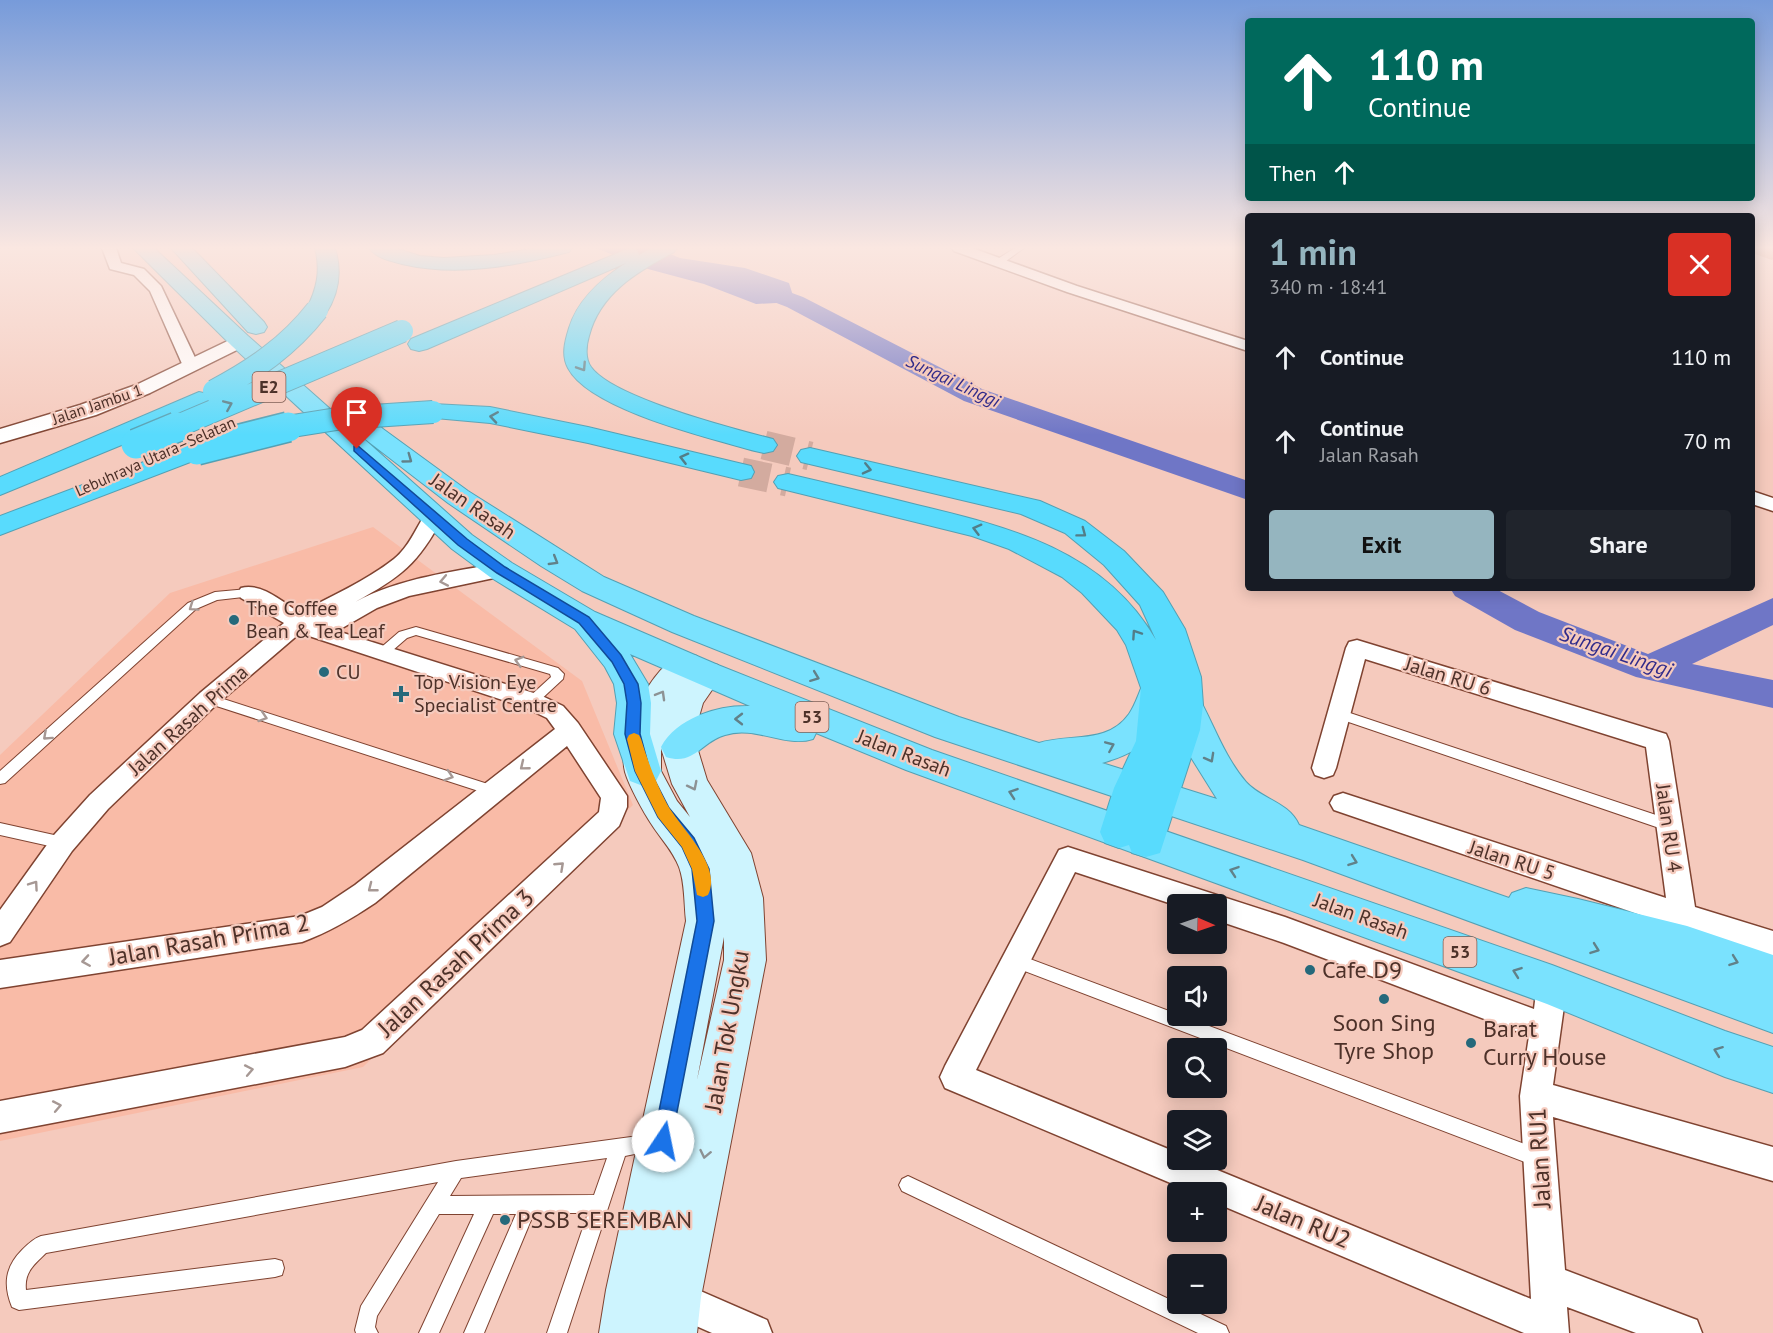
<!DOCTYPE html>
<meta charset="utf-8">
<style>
body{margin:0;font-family:"PT Sans",sans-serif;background:#20242c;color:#f1f3f6;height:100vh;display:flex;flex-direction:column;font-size:22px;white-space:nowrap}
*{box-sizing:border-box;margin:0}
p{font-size:20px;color:#9ea1a6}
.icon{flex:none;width:33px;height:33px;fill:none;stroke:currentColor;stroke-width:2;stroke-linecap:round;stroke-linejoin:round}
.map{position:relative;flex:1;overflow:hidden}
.sheet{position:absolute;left:1245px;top:213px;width:510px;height:378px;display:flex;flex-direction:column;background:#171b24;border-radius:6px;box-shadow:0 3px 15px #0003}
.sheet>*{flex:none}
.guide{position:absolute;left:1245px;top:18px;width:510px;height:183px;border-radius:6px;box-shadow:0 3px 15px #0003;background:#00695c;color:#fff;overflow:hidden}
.needle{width:39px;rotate:92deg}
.buttons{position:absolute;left:1167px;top:894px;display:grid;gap:12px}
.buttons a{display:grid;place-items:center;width:60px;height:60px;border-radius:6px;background:#171b24;box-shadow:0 3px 15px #0003;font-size:30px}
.pin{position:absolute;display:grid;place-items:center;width:51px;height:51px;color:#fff;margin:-62px -26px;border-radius:50% 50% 50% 0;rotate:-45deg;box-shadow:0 0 6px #0007}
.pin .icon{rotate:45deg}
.me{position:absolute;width:66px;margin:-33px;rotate:11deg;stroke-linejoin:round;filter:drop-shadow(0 0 4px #0008)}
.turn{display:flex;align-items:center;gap:21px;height:126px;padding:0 24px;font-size:27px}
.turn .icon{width:78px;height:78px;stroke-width:2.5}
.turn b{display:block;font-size:42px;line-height:51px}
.then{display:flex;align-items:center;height:57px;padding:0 24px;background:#0003;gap:12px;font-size:22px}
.round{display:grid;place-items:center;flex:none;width:63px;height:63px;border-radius:6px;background:#20242c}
.overview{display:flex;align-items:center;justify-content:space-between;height:102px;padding:0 24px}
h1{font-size:36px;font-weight:800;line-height:45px;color:#95b5bf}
.cta{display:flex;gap:12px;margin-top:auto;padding:12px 24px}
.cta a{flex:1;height:69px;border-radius:6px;background:#95b5bf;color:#111;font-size:24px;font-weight:800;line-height:69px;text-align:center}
.cta a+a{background:#20242c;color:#f1f3f6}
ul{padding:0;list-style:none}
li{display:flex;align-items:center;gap:18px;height:84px;padding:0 24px}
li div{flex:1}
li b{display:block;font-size:22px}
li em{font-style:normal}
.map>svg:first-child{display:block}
.built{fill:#f9bba7}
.water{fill:#6f76c6}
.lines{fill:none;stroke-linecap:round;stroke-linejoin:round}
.river{fill:#6f76c6;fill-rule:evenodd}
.motorway-tunnel{stroke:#d3ab9f;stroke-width:29;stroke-dasharray:29 14;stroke-linecap:butt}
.service-casing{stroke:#7f4331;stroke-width:2}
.minor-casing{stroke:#7f4331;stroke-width:3}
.tertiary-casing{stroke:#7f4331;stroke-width:3}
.secondary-casing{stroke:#7f4331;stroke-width:2}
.trunk-casing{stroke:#54a0b3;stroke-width:2}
.motorway-casing{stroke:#54a0b3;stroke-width:2}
.service{fill:#fff;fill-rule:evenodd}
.minor{fill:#fff;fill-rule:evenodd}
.tertiary{fill:#fff;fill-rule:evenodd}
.secondary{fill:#cdf4fe;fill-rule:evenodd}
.trunk{fill:#7ae2fe;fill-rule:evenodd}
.motorway{fill:#58dbfd;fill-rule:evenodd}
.motorway-bridge-far1-casing{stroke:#54a0b3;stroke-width:24;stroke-linecap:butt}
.motorway-bridge-casing{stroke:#54a0b3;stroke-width:32;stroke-linecap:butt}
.motorway-bridge-far1{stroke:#58dbfd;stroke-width:22}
.motorway-bridge{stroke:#58dbfd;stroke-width:29}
.wall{fill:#ce7d64}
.oneway{stroke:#527d88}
.oneway2{stroke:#618189}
.oneway3{stroke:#a69894}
.oneway4{stroke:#8d9294}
.route{fill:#1a73e8;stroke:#114b97;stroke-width:1.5}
.slow{fill:#f59e0b}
.poi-dot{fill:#25697b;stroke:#f5cabd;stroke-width:2}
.labels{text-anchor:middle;stroke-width:4.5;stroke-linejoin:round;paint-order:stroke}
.far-street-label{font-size:16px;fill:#4d3129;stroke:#f5cabd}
.far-water-label{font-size:18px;font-style:italic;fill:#312b8a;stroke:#f5cabd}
.shield{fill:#f5cabd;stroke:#7f5f55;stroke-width:1.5}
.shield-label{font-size:18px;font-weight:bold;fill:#4d3129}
.street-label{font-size:20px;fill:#4d3129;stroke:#f5cabd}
.poi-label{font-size:20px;fill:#4d3129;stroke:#f5cabd;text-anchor:start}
.water-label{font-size:21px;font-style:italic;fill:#312b8a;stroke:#f5cabd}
.near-street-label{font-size:24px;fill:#4d3129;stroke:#f5cabd}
.near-poi-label{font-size:24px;fill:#4d3129;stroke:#f5cabd;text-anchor:start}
</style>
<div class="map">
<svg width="1773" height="1333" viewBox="0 0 1773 1333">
<rect width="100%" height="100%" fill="#f5cabd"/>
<path class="built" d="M373,527l209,154 51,124 -270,262 -363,74v-386l170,-162z"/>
<path class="water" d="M596,248h60l24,10 65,10 44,15 6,19 -39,2 -52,-20 -56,-15z"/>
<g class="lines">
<path class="river" d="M748,277l55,20 179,92 266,92v19l-284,-99 -177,-94 -47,-18 -3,-5 3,-5z
M1450,588h44l45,24 109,42 125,-56v27l-81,39 81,16v28l-137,-31 -121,-47 -60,-34z"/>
<path class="motorway-tunnel" d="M764,445l46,11
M741,472l47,10"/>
<g class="service-casing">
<path id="service" d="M1015,248h9l-22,16h-6v-4z
M248,589l4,1 2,3 -2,3 -35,4 -21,9 -191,174 -5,1v-13l188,-168 27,-11z
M416,627l142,41 6,6 -1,5 -27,25h-8l-2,-3 2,-3 23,-21 -1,-3 -134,-39 -9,3 -22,19h-8l-2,-3 2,-3 22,-19z
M208,694l286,92 5,1 2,4 -2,4 -5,1 -290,-94 -2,-3 2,-3z
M1338,709l330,110 5,2 2,4 -2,4 -5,2 -334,-114 -2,-3 2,-3z
M0,823l63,14 5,2 2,4 -2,4 -5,2 -63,-14z
M1014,953l524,196 6,3 3,6 -3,6 -6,3 -529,-202 -3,-5 3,-5z
M653,1134l6,3 3,6 -3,6 -34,7 -58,177h-20l41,-120h-54l-50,120h-20l52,-119h-23l-54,119h-20l55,-119h-35l-62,102 -2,11 3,6h-22l-1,-3 6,-24 77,-124 -392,71c-12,12 -22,19 -20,37l249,-31 7,2 2,7 -2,7 -7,2 -256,33 -7,-3c-9,-22 -7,-40 10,-57 6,-6 11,-11 19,-14l415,-75zM607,1158l-13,37 -144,1 11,-18z
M908,1176l318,150 3,7h-31l-296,-142 -3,-6 3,-6z"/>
</g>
<g class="minor-casing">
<path id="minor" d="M102,248h14l5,15 23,6 17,17 38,80 -2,3h-12l-2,-3 -33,-75 -16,-16 -24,-6z
M952,248h20l105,38 171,55v10l-181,-59 -113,-41z
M1752,491l21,7v13l-21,-7z
M433,511l7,2 3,4c-25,47 -42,60 -88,85 45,-24 96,-30 146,-39l7,2 3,5 -3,5 -99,21 -32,12 -40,23 203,64 23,11 15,17 49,73v11l-8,19 -236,227 -38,14 -345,66v-32l345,-64 17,-7 237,-218 2,-14 -34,-52 -192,157c-24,16 -46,29 -73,39l-302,46v-28l300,-44 22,-9 33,-22 200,-156 -8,-11 -23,-11 -224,-74 -84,72 -108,104 -36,42 -62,91 -10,4v-36l54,-75 36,-40 110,-102 84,-70 -43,-25 -3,-5 3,-5c20,-6 43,15 59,25 31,-17 66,-32 94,-54 15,-12 22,-31 32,-46z
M1357,640l309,94 3,7 26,166 78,24v26l-73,-23 1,11 -4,9 -10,4 -10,-4 -4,-9 -3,-20 -336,-115 -4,-7 4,-7 9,-3 323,105 -20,-151 -281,-88 -29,109 -3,7 -9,3 -9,-3 -3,-7 34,-120 3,-6z
M1068,847l217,70 249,92 3,-24 5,-10 10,-4 10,4 5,10 -14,100 220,62v34l-220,-64 12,153 132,50 5,13h-66l-69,-26 2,26h-45l-308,-130v-11h-24l-247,-104 -5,-11 5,-11 114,-216zM1075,872l103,34 38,-2v16l68,23 245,93 -9,60 11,203 -338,-139h-15v-7l-202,-83z
M673,1279l94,41 5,13h-60l-52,-23 -5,-13 5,-13z"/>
</g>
<g class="tertiary-casing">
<path id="tertiary" d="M240,335l7,2 3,4 -3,4 -97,48 -54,22 -96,28v-14l80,-24 56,-20z"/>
</g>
<g class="secondary-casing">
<path id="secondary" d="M685,653l12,3 4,7 5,-1 12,3 5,9 -20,29 -7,24 1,20 10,33 44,73 12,45 3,62 -65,337 -4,36h-98l7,-43 80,-369c-2,-17 -1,-38 -7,-54 -6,-16 -18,-28 -27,-42 -8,-12 -23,-39 -27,-53 -9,-34 26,-109 60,-119zM661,748l11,36 18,33 -13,-16 -16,-30zM724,937v23l-27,120z"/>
</g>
<g class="trunk-casing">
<path id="trunk" d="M133,248h21l94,88 224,199 40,28 83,49 123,53 214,85 620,215 173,66 48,16v46l-48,-16 -178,-73 -641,-234 -90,-37 -3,6c-28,9 -58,-14 -88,-4 -25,7 -30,31 -59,22l-5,-10c16,-30 58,-42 89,-41l-120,-52 18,30 3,19 -1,31 11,37 -5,10 -13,5 -13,-5 -16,-47 3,-31 -3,-19 -9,-17 -30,-38 -85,-52 -38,-28 -220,-203z
M171,248h21l72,74 3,5 -3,5 -8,2 -8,-2z
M350,404l9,3 24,22 85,62 136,86 90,39 265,101 80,26c31,-10 68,2 90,-29 7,-10 10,-23 16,-34l12,-4 12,4 5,9c-19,45 -23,60 -72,74l115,36 -30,-48 -18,-46 5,-9 12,-4 12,4c16,29 26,60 48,86 15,17 43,20 53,43l210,73 3,-5 14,-5 52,11 109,27 86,29v78l-470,-173 -368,-123 -263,-105 -90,-41 -41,-25 -93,-63 -83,-64 -28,-27 4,-5z"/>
</g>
<g class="motorway-casing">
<path id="motorway" d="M315,248h20c7,23 4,46 -10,67l-8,2 -8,-2 -3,-5c11,-21 15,-39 9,-62z
M369,248h26l25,8 24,2 50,-3 43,-7h35l-3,4c-55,14 -111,25 -167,12 -11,-3 -26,-6 -33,-16z
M630,248l7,2 2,5 13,-7h25l-3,4c-37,20 -74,41 -85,84 -3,10 -4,23 2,31 22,31 143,62 182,72l4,6 -4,6 -9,2 -9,-2c-45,-13 -165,-41 -187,-83 -7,-13 -3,-27 1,-40 9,-29 32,-49 57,-65l-199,86 -8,2 -8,-2 -3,-5 3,-5z
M199,392l9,2 3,5 -3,5 -84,40 -124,51v-18z
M433,404l57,3 98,20 163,39 3,6 -3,6 -10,2 -153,-37 -98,-20 -66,-6 -4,-5 4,-5z
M197,442l9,2 4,6 -4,6 -206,79v-19z
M810,448l230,53 45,20 39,30 39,41 22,37 16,48 2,28 -3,25 -40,123 -14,4 -14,-4 -3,-8 -10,3 -14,-5 -5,-11 14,-44 22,-47 5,-53 -15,-43 -9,-15 -35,-37 -20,-16 -53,-28 -37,-13 -194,-48 -4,-6 4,-6 10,-2c43,10 86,20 129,31 93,22 188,46 239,135l-16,-35 -36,-40 -39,-32 -44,-19 -220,-52 -4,-6 4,-6z"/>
</g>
<use href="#service" class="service"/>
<use href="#minor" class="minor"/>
<use href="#tertiary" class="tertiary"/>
<use href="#secondary" class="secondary"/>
<use href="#trunk" class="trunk"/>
<use href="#motorway" class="motorway"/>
<g class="motorway-bridge-far1-casing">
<path id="motorway-bridge-far1" d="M214,391c40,-21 75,-45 103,-81
M173,428l229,-97
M280,428l63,-10 90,-6"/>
</g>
<g class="motorway-bridge-casing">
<path id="motorway-bridge" d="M136,444l41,-17
M197,450l91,-23"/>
</g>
<use href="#motorway-bridge-far1" class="motorway-bridge-far1"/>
<use href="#motorway-bridge" class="motorway-bridge"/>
</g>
<path class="wall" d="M1752,248h21v11l-1,1 -20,-7z"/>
<defs><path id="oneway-chevron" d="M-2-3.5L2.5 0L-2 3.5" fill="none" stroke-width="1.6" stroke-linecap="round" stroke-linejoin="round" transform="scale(1.5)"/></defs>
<g class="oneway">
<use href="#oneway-chevron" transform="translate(582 367) rotate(57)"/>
<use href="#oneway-chevron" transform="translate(228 405) rotate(-23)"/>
<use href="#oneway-chevron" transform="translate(494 417) rotate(-171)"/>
<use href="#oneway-chevron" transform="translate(684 458) rotate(-166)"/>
<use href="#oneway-chevron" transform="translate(867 469) rotate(13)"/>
<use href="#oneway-chevron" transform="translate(977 529) rotate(-165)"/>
<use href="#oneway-chevron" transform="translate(1082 533) rotate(37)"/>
<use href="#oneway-chevron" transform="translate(1136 634) rotate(-124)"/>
</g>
<g class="oneway2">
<use href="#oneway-chevron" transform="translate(408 459) rotate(36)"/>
<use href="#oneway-chevron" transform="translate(554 561) rotate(31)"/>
<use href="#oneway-chevron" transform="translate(815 677) rotate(21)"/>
<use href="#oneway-chevron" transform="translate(739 719) rotate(180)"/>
<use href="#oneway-chevron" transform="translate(1110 746) rotate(-23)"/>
<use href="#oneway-chevron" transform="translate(1210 758) rotate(61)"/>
<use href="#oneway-chevron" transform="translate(1013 793) rotate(-161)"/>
<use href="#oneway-chevron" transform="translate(1353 861) rotate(20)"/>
<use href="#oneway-chevron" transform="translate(1234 871) rotate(-161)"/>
<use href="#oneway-chevron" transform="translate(1595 949) rotate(20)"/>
<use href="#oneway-chevron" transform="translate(1734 961) rotate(20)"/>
<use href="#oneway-chevron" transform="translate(1517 972) rotate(-160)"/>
<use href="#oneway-chevron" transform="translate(1718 1051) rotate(-159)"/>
</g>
<g class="oneway3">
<use href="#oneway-chevron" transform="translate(444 581) rotate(169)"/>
<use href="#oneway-chevron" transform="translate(193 607) rotate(145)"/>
<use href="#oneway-chevron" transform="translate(519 661) rotate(-164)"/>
<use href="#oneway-chevron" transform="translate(263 717) rotate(18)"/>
<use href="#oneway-chevron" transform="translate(47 736) rotate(138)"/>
<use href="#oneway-chevron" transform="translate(524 766) rotate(141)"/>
<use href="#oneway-chevron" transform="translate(449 776) rotate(18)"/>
<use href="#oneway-chevron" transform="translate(560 866) rotate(-43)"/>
<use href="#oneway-chevron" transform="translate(34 885) rotate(-55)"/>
<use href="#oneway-chevron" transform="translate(372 888) rotate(142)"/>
<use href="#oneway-chevron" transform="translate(86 961) rotate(171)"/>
<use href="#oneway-chevron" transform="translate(249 1070) rotate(-11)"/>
<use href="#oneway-chevron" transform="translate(57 1106) rotate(-11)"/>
</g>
<g class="oneway4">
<use href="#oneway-chevron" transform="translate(661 695) rotate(-60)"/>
<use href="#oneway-chevron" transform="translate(693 786) rotate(63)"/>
<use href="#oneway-chevron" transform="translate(705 1154) rotate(102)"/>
</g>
<linearGradient id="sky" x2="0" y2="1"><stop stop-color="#779bda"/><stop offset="0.57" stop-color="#fae7e1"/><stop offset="1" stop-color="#fae7e1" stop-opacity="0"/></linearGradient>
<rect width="1773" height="435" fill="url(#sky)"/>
<path class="route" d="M357,445l110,94 38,28 84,50 32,38 17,29 3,19 -1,31 10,37 19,37 25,30 15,31 5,52 -44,227 -7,3 -7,-3 -3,-7 44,-220 -5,-52 -10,-22 -24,-30 -23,-46 -10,-37 2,-31 -3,-19 -12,-22 -33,-39 -82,-50 -39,-28 -104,-94v-5z"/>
<path class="slow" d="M634,733l5,2 2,4c7,23 15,44 26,65 13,24 56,61 41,91l-5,2 -6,-2 -5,-26 -10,-22 -24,-30 -23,-46 -8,-32 2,-4z"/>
<g class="poi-dot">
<circle cx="234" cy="620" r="6"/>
<circle cx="324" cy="672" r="6"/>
<path d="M398 685h6v6h6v6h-6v6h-6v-6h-6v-6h6z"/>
<circle cx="1310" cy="970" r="6"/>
<circle cx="1384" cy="999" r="6"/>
<circle cx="1471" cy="1043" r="6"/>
<circle cx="505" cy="1220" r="6"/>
</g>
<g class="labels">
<g class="far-street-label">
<text transform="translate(97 404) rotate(-19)" y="6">Jalan Jambu 1</text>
<text transform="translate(155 456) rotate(-24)" y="6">Lebuhraya Utara–Selatan</text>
</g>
<g class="far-water-label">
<text transform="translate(953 381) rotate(25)" y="6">Sungai Linggi</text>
</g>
<g class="shield">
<rect x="252.5" y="372" width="33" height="30" rx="4.5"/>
<rect x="795.5" y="702" width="33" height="30" rx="4.5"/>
<rect x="1443.5" y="937" width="33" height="30" rx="4.5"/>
</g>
<g class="shield-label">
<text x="269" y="393">E2</text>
<text x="812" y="723">53</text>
<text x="1460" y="958">53</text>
</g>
<g class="street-label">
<text transform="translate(473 506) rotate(35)" y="7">Jalan Rasah</text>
<text transform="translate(1448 676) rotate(17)" y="7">Jalan RU 6</text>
<text transform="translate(188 720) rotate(-42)" y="7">Jalan Rasah Prima</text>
<text transform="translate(904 753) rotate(21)" y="7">Jalan Rasah</text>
<text transform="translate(1669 828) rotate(82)" y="7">Jalan RU 4</text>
<text transform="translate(1512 860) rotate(18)" y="7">Jalan RU 5</text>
<text transform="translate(1361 916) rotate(20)" y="7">Jalan Rasah</text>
</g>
<g class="poi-label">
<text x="246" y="615">The Coffee<tspan x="246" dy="23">Bean &amp; Tea Leaf</tspan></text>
<text x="336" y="679">CU</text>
<text x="414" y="689">Top Vision Eye<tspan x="414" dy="23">Specialist Centre</tspan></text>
</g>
<g class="water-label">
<text transform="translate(1616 652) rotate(19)" y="7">Sungai Linggi</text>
</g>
<g class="near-street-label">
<text transform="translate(209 940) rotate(-10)" y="8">Jalan Rasah Prima 2</text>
<text transform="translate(456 963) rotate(-43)" y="8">Jalan Rasah Prima 3</text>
<text transform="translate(727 1031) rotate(-80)" y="8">Jalan Tok Ungku</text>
<text transform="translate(1540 1158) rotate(-93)" y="8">Jalan RU1</text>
<text transform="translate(1303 1222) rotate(23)" y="8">Jalan RU2</text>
</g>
<g class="near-poi-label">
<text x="1322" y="978">Cafe D9</text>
<text x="1384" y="1031" text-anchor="middle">Soon Sing<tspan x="1384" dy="28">Tyre Shop</tspan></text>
<text x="1483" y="1037">Barat<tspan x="1483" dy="28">Curry House</tspan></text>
<text x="517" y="1228">PSSB SEREMBAN</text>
</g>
</g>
</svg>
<div class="buttons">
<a><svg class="needle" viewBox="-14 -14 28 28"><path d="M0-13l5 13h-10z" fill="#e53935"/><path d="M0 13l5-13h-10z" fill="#9ea1a6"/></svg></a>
<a><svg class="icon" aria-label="sound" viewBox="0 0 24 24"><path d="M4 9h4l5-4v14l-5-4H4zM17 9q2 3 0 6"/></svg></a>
<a><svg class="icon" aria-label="search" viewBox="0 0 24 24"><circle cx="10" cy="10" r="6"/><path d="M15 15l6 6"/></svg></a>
<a><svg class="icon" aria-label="layers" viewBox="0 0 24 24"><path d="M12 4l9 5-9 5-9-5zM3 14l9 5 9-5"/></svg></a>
<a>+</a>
<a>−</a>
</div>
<div class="pin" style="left:357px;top:449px;background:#d93025"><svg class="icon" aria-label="arrive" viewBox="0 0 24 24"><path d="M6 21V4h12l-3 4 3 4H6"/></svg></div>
<svg class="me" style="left:663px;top:1141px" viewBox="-20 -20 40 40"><circle r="19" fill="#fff"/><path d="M0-13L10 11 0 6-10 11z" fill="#1a73e8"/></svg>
<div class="guide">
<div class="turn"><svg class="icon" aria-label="ahead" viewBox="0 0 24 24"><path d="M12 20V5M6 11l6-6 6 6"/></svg><div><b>110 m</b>Continue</div></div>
<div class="then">Then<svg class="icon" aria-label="ahead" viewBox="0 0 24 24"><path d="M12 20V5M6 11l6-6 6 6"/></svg></div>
</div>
<section class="sheet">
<div class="overview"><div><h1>1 min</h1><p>340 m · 18:41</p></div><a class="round" style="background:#d93025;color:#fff"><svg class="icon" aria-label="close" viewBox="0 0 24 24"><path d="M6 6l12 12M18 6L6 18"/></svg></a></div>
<ul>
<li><svg class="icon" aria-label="ahead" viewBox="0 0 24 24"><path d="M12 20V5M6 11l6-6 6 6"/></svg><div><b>Continue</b></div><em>110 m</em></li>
<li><svg class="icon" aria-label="ahead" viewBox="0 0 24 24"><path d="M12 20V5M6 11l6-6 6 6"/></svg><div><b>Continue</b><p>Jalan Rasah</p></div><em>70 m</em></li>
</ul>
<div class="cta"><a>Exit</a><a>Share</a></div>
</section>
</div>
